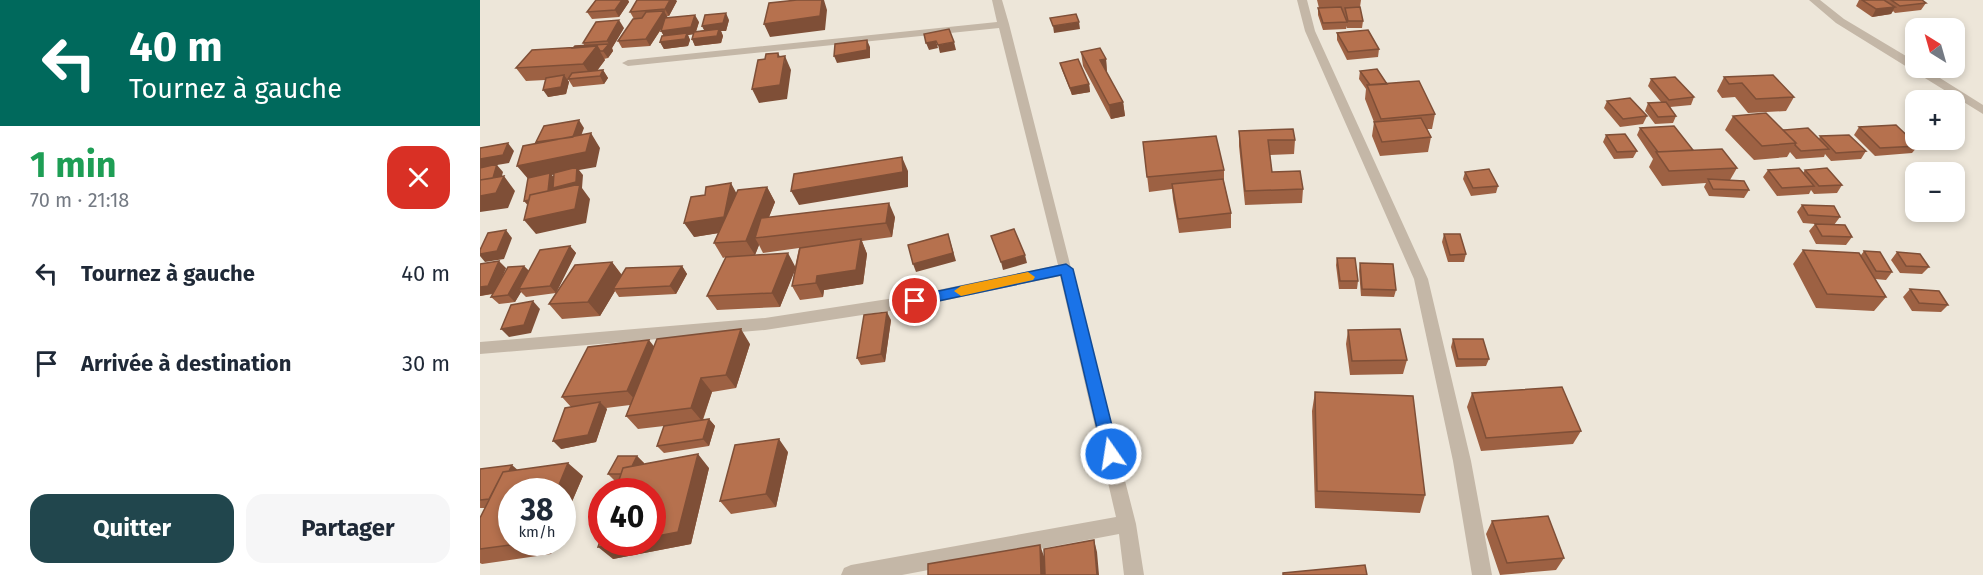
<!DOCTYPE html>
<html lang="fr">
<meta charset="utf-8">
<style>
body{margin:0;font-family:"Fira Sans",sans-serif;background:#f6f6f7;color:#1f2937;height:100vh;display:flex;flex-direction:column;font-size:22px;white-space:nowrap}
*{box-sizing:border-box;margin:0}
p{font-size:20px;color:#747a83}
.icon{flex:none;width:33px;height:33px;fill:none;stroke:currentColor;stroke-width:2;stroke-linecap:round;stroke-linejoin:round}
.map{position:relative;flex:1;overflow:hidden}
.drawer{display:flex;flex-direction:column;background:#fff;width:480px}
.drawer>*{flex:none}
.banner{background:#00695c;color:#fff;overflow:hidden}
.needle{width:39px;rotate:323deg}
.controls{position:absolute;left:1425px;top:18px;display:grid;gap:12px}
.controls a{display:grid;place-items:center;width:60px;height:60px;border-radius:12px;background:#fff;box-shadow:0 3px 9px #0003;font-size:30px}
.speed{position:absolute;left:18px;top:478px;display:flex;gap:12px;font-size:30px;font-weight:700;text-align:center}
.speed>*{display:grid;place-content:center;width:78px;height:78px;border-radius:50%;background:#fff;box-shadow:0 3px 9px #0003;line-height:1}
.speed small{font-size:15px;font-weight:400}
.speed .limit{border:9px solid #d22;background:#fff;color:#111}
.pin{position:absolute;display:grid;place-items:center;width:51px;height:51px;color:#fff;margin:-26px;border:3px solid #fff;border-radius:50%;box-shadow:0 2px 6px #0007}
.me{position:absolute;width:66px;margin:-33px;rotate:347deg;stroke-linejoin:round;filter:drop-shadow(0 0 4px #0008)}
.turn{display:flex;align-items:center;gap:21px;height:126px;padding:0 30px;font-size:27px}
.turn .icon{width:78px;height:78px;stroke-width:2.5}
.turn b{display:block;font-size:42px;line-height:51px}
.round{display:grid;place-items:center;flex:none;width:63px;height:63px;border-radius:18px;background:#f6f6f7}
.overview{display:flex;align-items:center;justify-content:space-between;height:102px;padding:0 30px}
h1{font-size:36px;font-weight:700;line-height:45px;color:#1e9e55}
.action{display:flex;gap:12px;margin-top:auto;padding:12px 30px}
.action a{flex:1;height:69px;border-radius:18px;background:#21464d;color:#fff;font-size:24px;font-weight:700;line-height:69px;text-align:center}
.action a+a{background:#f6f6f7;color:#1f2937}
ul{padding:0;list-style:none}
li{display:flex;align-items:center;gap:18px;height:90px;padding:0 30px}
li div{flex:1}
li b{display:block;font-size:22px}
li em{font-style:normal}
main{display:flex;flex:1;min-height:0}
.map>svg:first-child{display:block}
.lines{fill:none;stroke-linecap:round;stroke-linejoin:round}
.minor{fill:#c4b7a7;fill-rule:evenodd}
.wall{fill:#9d6143;fill-rule:evenodd}
.shaded-wall{fill:#7f4f37;fill-rule:evenodd}
.building{fill:#b6714e;stroke:#7f4f37;stroke-width:1.5}
.route{fill:#1a73e8;stroke:#114b97;stroke-width:1.5}
.slow{fill:#f59e0b}
</style>
<main>
<section class="drawer">
<div class="banner">
<div class="turn"><svg class="icon" aria-label="left" viewBox="0 0 24 24"><path d="M17 20v-9H6M10 6l-5 5 5 5"/></svg><div><b>40 m</b>Tournez à gauche</div></div>
</div>
<div class="overview"><div><h1>1 min</h1><p>70 m · 21:18</p></div><a class="round" style="background:#d93025;color:#fff"><svg class="icon" aria-label="close" viewBox="0 0 24 24"><path d="M6 6l12 12M18 6L6 18"/></svg></a></div>
<ul>
<li><svg class="icon" aria-label="left" viewBox="0 0 24 24"><path d="M17 20v-9H6M10 6l-5 5 5 5"/></svg><div><b>Tournez à gauche</b></div><em>40 m</em></li>
<li><svg class="icon" aria-label="arrive" viewBox="0 0 24 24"><path d="M6 21V4h12l-3 4 3 4H6"/></svg><div><b>Arrivée à destination</b></div><em>30 m</em></li>
</ul>
<div class="action"><a>Quitter</a><a>Partager</a></div>
</section>
<div class="map">
<svg width="1503" height="575" viewBox="0 0 1503 575">
<rect width="100%" height="100%" fill="#ede6d9"/>
<g class="lines">
<path class="minor" d="M512,0h10l7,24 127,500 8,51h-20l-5,-41 -217,41h-61l3,-7 7,-3 265,-48 -56,-241 -146,31 -149,23 -285,24v-12l285,-24 149,-23 144,-30 -59,-237 -371,38 -6,-3 6,-3 369,-38z
M817,0h10l8,31 113,248 43,182 21,114h-20l-19,-114 -39,-182 -109,-248z
M1329,0h11l24,19 72,43v6h8l59,37v9l-147,-91z"/>
</g>
<path class="wall" d="M116,0h32l1,2 -10,15 -27,2 -5,-7z
M837,0h44l-1,7 3,14 -1,7h-15v-2l-1,3 -23,1 -5,-15v-7h1z
M1379,0h63l4,3 -5,7 -26,3 -2,-2 -2,3 -19,3 -16,-11z
M197,1l-8,15h-2l1,2 31,4 -3,10 8,-2 -2,-4 27,-6 -3,11h-5l2,5 -2,7 -26,3 -3,-7 1,-5 -5,1 2,5 -2,6 -24,3 -4,-7 4,-6 -3,-5 1,-3 -12,18 -28,2 -4,-7 16,-22 -4,-7z
M144,28l-12,20 1,3 -5,7 -4,1 1,1 -8,11 6,-1 5,8 -4,6 -31,3 -5,-8h-1l2,3 -3,12 -18,3 -3,-17 -19,1 -10,-13 57,-20 11,-3 -1,-2z
M857,33l42,16 -1,8 -31,3 -10,-20z
M601,52l25,7 1,14 16,29 2,14 -14,3 -28,-53z
M580,63l29,21 1,8 -18,3 -10,-25z
M880,71l27,13 48,30 -3,15h-5l4,8 -3,15 -48,4 -8,-20 2,-14 -9,-23 1,-10 -7,-10z
M1244,77l70,20 -8,14 -38,2 -13,-16 -13,1 -5,-7z
M1171,79l43,18 -3,8 -21,2 6,9 -3,7 -18,1 -10,-13 3,-8 13,-1 -13,-16z
M1127,101l40,15 -4,8 -23,3 -16,-19z
M1253,116l86,23 1,-3 46,15 -5,8 -30,2 -6,-7 -1,3 -28,2 -6,-7 -3,5 -33,3 -29,-30z
M1379,127l59,19 -6,7 -37,3 -21,-21z
M1160,128l97,40 -7,12 19,10 -5,8 -35,-2 -5,-9 2,-4 -44,3 -13,-19 4,-8 -16,-24z
M759,131l56,9 -1,14 -24,1 2,17 31,17 -1,14 -57,2 -6,-59z
M1126,135l31,16 -4,7 -19,1 -11,-17z
M663,142l81,28v12l7,31v15l-52,5 -6,-34 -1,-10 -23,3z
M1288,170l35,3 2,-3 37,15 -5,8 -23,1 -3,-4 -2,4 -32,2 -14,-19z
M985,172l33,14 -2,7 -25,3 -8,-17z
M287,187l8,15 -6,15h126l-3,20 -30,4 5,13 -4,30 -39,6 -1,7 -23,3 -8,-14 3,-17 -15,38 -63,3 -10,-14 19,-39 -3,1 -9,-15 4,-10 -24,4 42,-44zM279,245l4,8 36,-5 -4,19 -40,-12z
M1322,205l38,12 -6,8 18,12 -6,8 -30,-1 -7,-13 6,-7 -12,-1 -6,-11z
M964,234l22,20 -2,8h-16l-6,-20z
M90,246l6,7 -20,40 56,-31 10,13 60,-9 5,8 -11,20 -57,3 -4,-6 -15,25 -38,3 -13,-15 7,-11 -30,4 -5,-5 -6,10 -16,2 -8,-7 2,-3 -13,2v-32l26,4 -6,14 24,-16 5,5z
M1323,250l58,5 3,-4 28,21 -6,8 -11,-1 11,18 -12,14 -58,-3 -23,-44z
M1417,252l32,15 -7,7 -22,-1 -9,-13z
M857,258l21,23 -1,8h-18l-3,-24z
M880,263l36,27 -2,7 -33,-1 -2,-25z
M1430,289l38,16 -7,7 -29,-1 -9,-14z
M411,320l-6,42 -24,3 -4,-7z
M868,330l59,30 -4,14 -53,1 -4,-31z
M973,339l36,20 -3,7 -30,1 -5,-20z
M270,344l-14,44 -24,4 -9,28 6,-1 6,7 -6,20 -45,7 -7,-7 7,-20 -26,3 -12,-13 4,-11 -24,3 1,1 -11,33 -35,7 10,-42 -9,-10 92,-51z
M835,392l110,103 -5,18 -105,-5 -3,-97z
M992,393l109,38 -8,13 -92,7 -14,-44z
M308,452l-12,55 -45,7 -11,-13z
M157,456l7,7v1l65,4 -18,76 -78,15 5,-78h-3l-7,-7z
M0,469l38,1 65,6 -21,49v-33l-50,51h43l-4,11 -69,10 -2,-1v-45l5,-10h-5z
M1012,521l72,37 -8,12 -56,5 -14,-41z"/>
<path class="shaded-wall" d="M142,0h6l1,2 -10,15 -4,-7z
M190,0h6l1,1 -8,15 -4,-7z
M342,0h2l3,10 -2,20 -55,7 -6,-13z
M1415,7l-4,7 -19,3 4,-8z
M184,11l4,7 -18,28 -4,-7z
M246,13l3,7 -3,11h-5l2,5 -2,7 -26,3 -3,-7 14,-6 -4,-7z
M215,15l4,7 -4,12 -7,1 2,5 -2,6 -24,3 -4,-7 5,-4 -4,-7z
M139,20l5,8 -12,20 1,3 -5,7 -5,-7 6,-7 -2,-3z
M599,22l1,7 -26,4 -1,-7z
M387,40l3,7v11l-33,5 -3,-7z
M456,41l2,7 -9,2 -3,-7z
M474,42l2,8 -16,3 -2,-8z
M117,46l8,14 -13,17 -9,-13z
M298,53l6,11 1,-8 6,14 -4,29 -28,4 -7,-14 26,-32z
M626,59l1,14 -7,-13z
M123,70l5,8 -4,6 -4,-8z
M84,75l5,7 -3,12 -18,3 -5,-7z
M609,84l1,8 -18,3 -2,-7z
M643,102l2,14 -14,3 -2,-14z
M99,120l5,8 -6,16 -36,6 -6,-8z
M111,133l9,15 -4,19 -17,3 4,5 -1,13 8,11 -4,24 -50,11 -12,-14 6,-12 -6,-7 5,-21 -12,-14zM97,170l-21,10 -4,-5z
M28,143l6,8 -5,12 -12,2 6,7 -4,15 5,-11 11,15 -7,17 -28,4v-53z
M422,157l6,14v16l-109,18 -8,-14z
M251,183l8,15 -7,33 -38,6 -10,-14z
M287,187l8,15 -14,35 -6,1 4,7 -4,10 -9,-14z
M409,203l6,14 -3,20 -6,-14z
M26,230l6,8 -8,21 -19,3 -5,-6v-2z
M468,234l8,27 -40,11 -3,-8z
M381,239l6,15 -4,30 -39,6 -1,7 -7,-14 1,-7z
M90,246l6,7 -20,40 -6,-7z
M308,253l8,15 -16,39 -8,-14z
M545,255l2,8 -24,7 -2,-8z
M19,261l7,7 -11,25 -15,3v-9z
M132,262l11,15 -10,12 2,2 -15,25 -12,-14z
M44,266l7,7 -12,16 2,3 -6,10 -7,-7z
M202,266l5,8 -11,20 -6,-8z
M53,301l7,8 -9,24 -22,4 -8,-8z
M407,312l4,8 -6,42 -4,-8z
M261,329l9,15 -14,44 -10,-13z
M169,340l11,14 -21,50 -12,-13z
M221,378l11,14 -10,29 -11,-13z
M120,402l7,7 -11,33 -35,7 -8,-8z
M229,419l6,7 -6,20 -6,-7z
M299,439l9,13 -12,55 -10,-13z
M218,454l11,14 -18,76 -78,15 -15,-12 20,-4h34v-6z
M157,456l7,7 -9,18 -7,-7z
M88,463l15,13 -21,49v-33h-6z
M32,465l8,7 -24,26z
M614,540l3,12 2,23h-2z
M56,543h19l-4,11z
M560,545l6,17v13h-5z"/>
<path class="building" d="M116,0h26l-7,10 -28,2z
M157,0h33l-5,9 -35,3z
M317,0h25l-2,16 -56,8 5,-21z
M1382,0h22l11,7 -19,2z
M1411,0h31l4,3 -26,3z
M861,7l6,15 -24,1 -5,-15z
M880,7l3,14h-15l-3,-13z
M184,11l-18,28 -28,2 15,-22 9,-1 4,-6z
M246,13l-3,10 -21,3 3,-11z
M596,14l3,8 -26,4 -3,-8z
M215,15l-4,12 -30,4 4,-13z
M139,20l-12,21 -24,2 13,-21z
M239,29l-2,7 -25,3 2,-7z
M469,29l5,13 -16,3 -2,-4 -10,2 -2,-9z
M888,30l11,19 -31,3 -11,-19z
M207,33l-2,6 -25,3 2,-6z
M387,40v10l-33,6 1,-12z
M129,44l-6,7h-3l-3,-5 -24,2 2,-2z
M117,46l-14,18 -67,4 16,-18z
M620,48l6,11 -6,1 23,42 -14,3 -28,-53z
M298,53v4l7,-1 -5,29 -28,4 6,-29 7,-1 1,-5z
M598,59l11,25 -19,4 -10,-25z
M897,69l10,15 -17,1 -10,-14z
M123,70l-3,6 -32,3 4,-6z
M84,75l-3,12 -18,3 3,-12z
M1293,75l21,22 -38,2 -14,-16 -13,1 -5,-7z
M1195,77l19,20 -25,3 -18,-21z
M939,81l16,33 -54,5 -14,-34z
M1150,98l17,18 -24,3 -16,-18z
M1186,102l10,14 -18,1 -10,-14z
M1286,113l30,30 -34,3 -29,-30z
M941,118l10,19 -49,5 -8,-20z
M99,120l-6,17 -37,5 8,-16z
M1416,125l22,21 -38,2 -21,-21z
M1194,126l19,24 -35,2 -18,-24z
M1328,128l21,21 -28,2 -6,-6 1,-2 -13,-13z
M813,129l2,11h-27l4,32 28,-1 3,18 -58,2 -6,-60z
M111,133l-5,19 -69,14 6,-20z
M1145,134l12,17 -20,1 -11,-17z
M1369,135l17,16 -30,2 -16,-17z
M736,136l8,34 -77,7 -4,-35z
M28,143l-5,12 -23,4v-11z
M1242,149l15,19 -68,3 -13,-19z
M422,157l1,15 -112,19 3,-17z
M17,164l-4,14 -13,2v-12z
M97,167l-1,15 -23,6 1,-15z
M1319,168l15,18 -32,2 -14,-18z
M1347,168l15,17 -23,1 -14,-16z
M1009,169l9,17 -25,2 -8,-16z
M70,173l-2,18 -18,4 -1,5 -5,1 4,-23z
M24,176l-8,17 -16,3v-16z
M743,179l8,34 -53,6 -6,-35z
M1228,179l36,2 5,9 -36,-1z
M251,183l-7,34 -40,6 7,-26 14,-2 1,-8z
M100,184l-5,25 -51,11 6,-25z
M287,187l-21,54 -32,2 24,-53z
M409,203l-3,20 -131,15 6,-20z
M1322,205l32,1 6,11 -32,-2z
M1335,224l30,1 7,12 -30,-1z
M534,229l11,26 -24,7 -10,-26z
M26,230l-9,21 -17,3v-4l8,-17z
M468,234l5,19 -40,11 -5,-19z
M964,234h16l6,20 -16,1z
M381,239l-5,31 -39,6 -1,7 -24,3 8,-38z
M90,246l-20,40 -31,3 21,-39z
M1323,250l56,3 27,44 -59,-3z
M1384,251l16,1 12,20 -16,-1z
M1417,252l23,2 9,13 -23,-1z
M308,253l-16,40 -65,3 19,-39z
M857,258h18l3,23h-18z
M19,261l-11,25 -8,1v-23z
M132,262l-24,40 -39,2 26,-39z
M880,263l33,1 3,26 -34,-1z
M44,266l-16,29 -17,2 17,-30z
M202,266l-12,20 -57,3 13,-21z
M1430,289l29,2 9,14 -29,-2z
M53,301l-9,24 -23,4 10,-24z
M407,312l-6,42 -24,4 7,-43z
M261,329l-15,46 -25,3 -10,30 -65,8 31,-77z
M920,329l7,31 -55,1 -4,-31z
M973,339h30l6,20h-31z
M169,340l-22,51 -65,6 26,-50z
M1082,387l19,44 -95,7 -14,-45z
M835,392l98,4 12,99 -108,-4z
M120,402l-12,33 -35,6 12,-33z
M229,419l-6,20 -46,7 7,-20z
M299,439l-13,55 -46,7 15,-56z
M218,454l-20,78 -26,5v-45h-37l8,-24z
M138,456h19l-5,10 -9,2 -2,6h-13z
M88,463l-12,29h-44v51h12l-44,6v-31l23,-46z
M32,465l-3,6 -6,1 -14,27 -9,1v-31z
M1068,516l16,42 -57,5 -15,-42z
M122,535v8h16l-20,4z
M614,540l3,35h-52l-1,-26z
M560,545l1,30h-113v-11z
M885,565l2,10h-84v-2z"/>
<path class="route" d="M586,264l7,5 46,185 -3,5 -5,2 -6,-2 -2,-5 -42,-179 -146,31 -7,-5 7,-5z"/>
<path class="slow" d="M548,272l7,5 -2,3 -72,16 -7,-5 7,-5z"/>
</svg>
<div class="controls">
<a><svg class="needle" viewBox="-14 -14 28 28"><path d="M0-13l5 13h-10z" fill="#e53935"/><path d="M0 13l5-13h-10z" fill="#747a83"/></svg></a>
<a>+</a>
<a>−</a>
</div>
<div class="speed"><div>38<small>km/h</small></div><div class="limit">40</div></div>
<div class="pin" style="left:435px;top:301px;background:#d93025"><svg class="icon" aria-label="arrive" viewBox="0 0 24 24"><path d="M6 21V4h12l-3 4 3 4H6"/></svg></div>
<svg class="me" style="left:631px;top:454px" viewBox="-20 -20 40 40"><circle r="17" fill="#1a73e8" stroke="#fff" stroke-width="3"/><path d="M0-11L8 9 0 5-8 9z" fill="#fff"/></svg>
</div>
</main>
